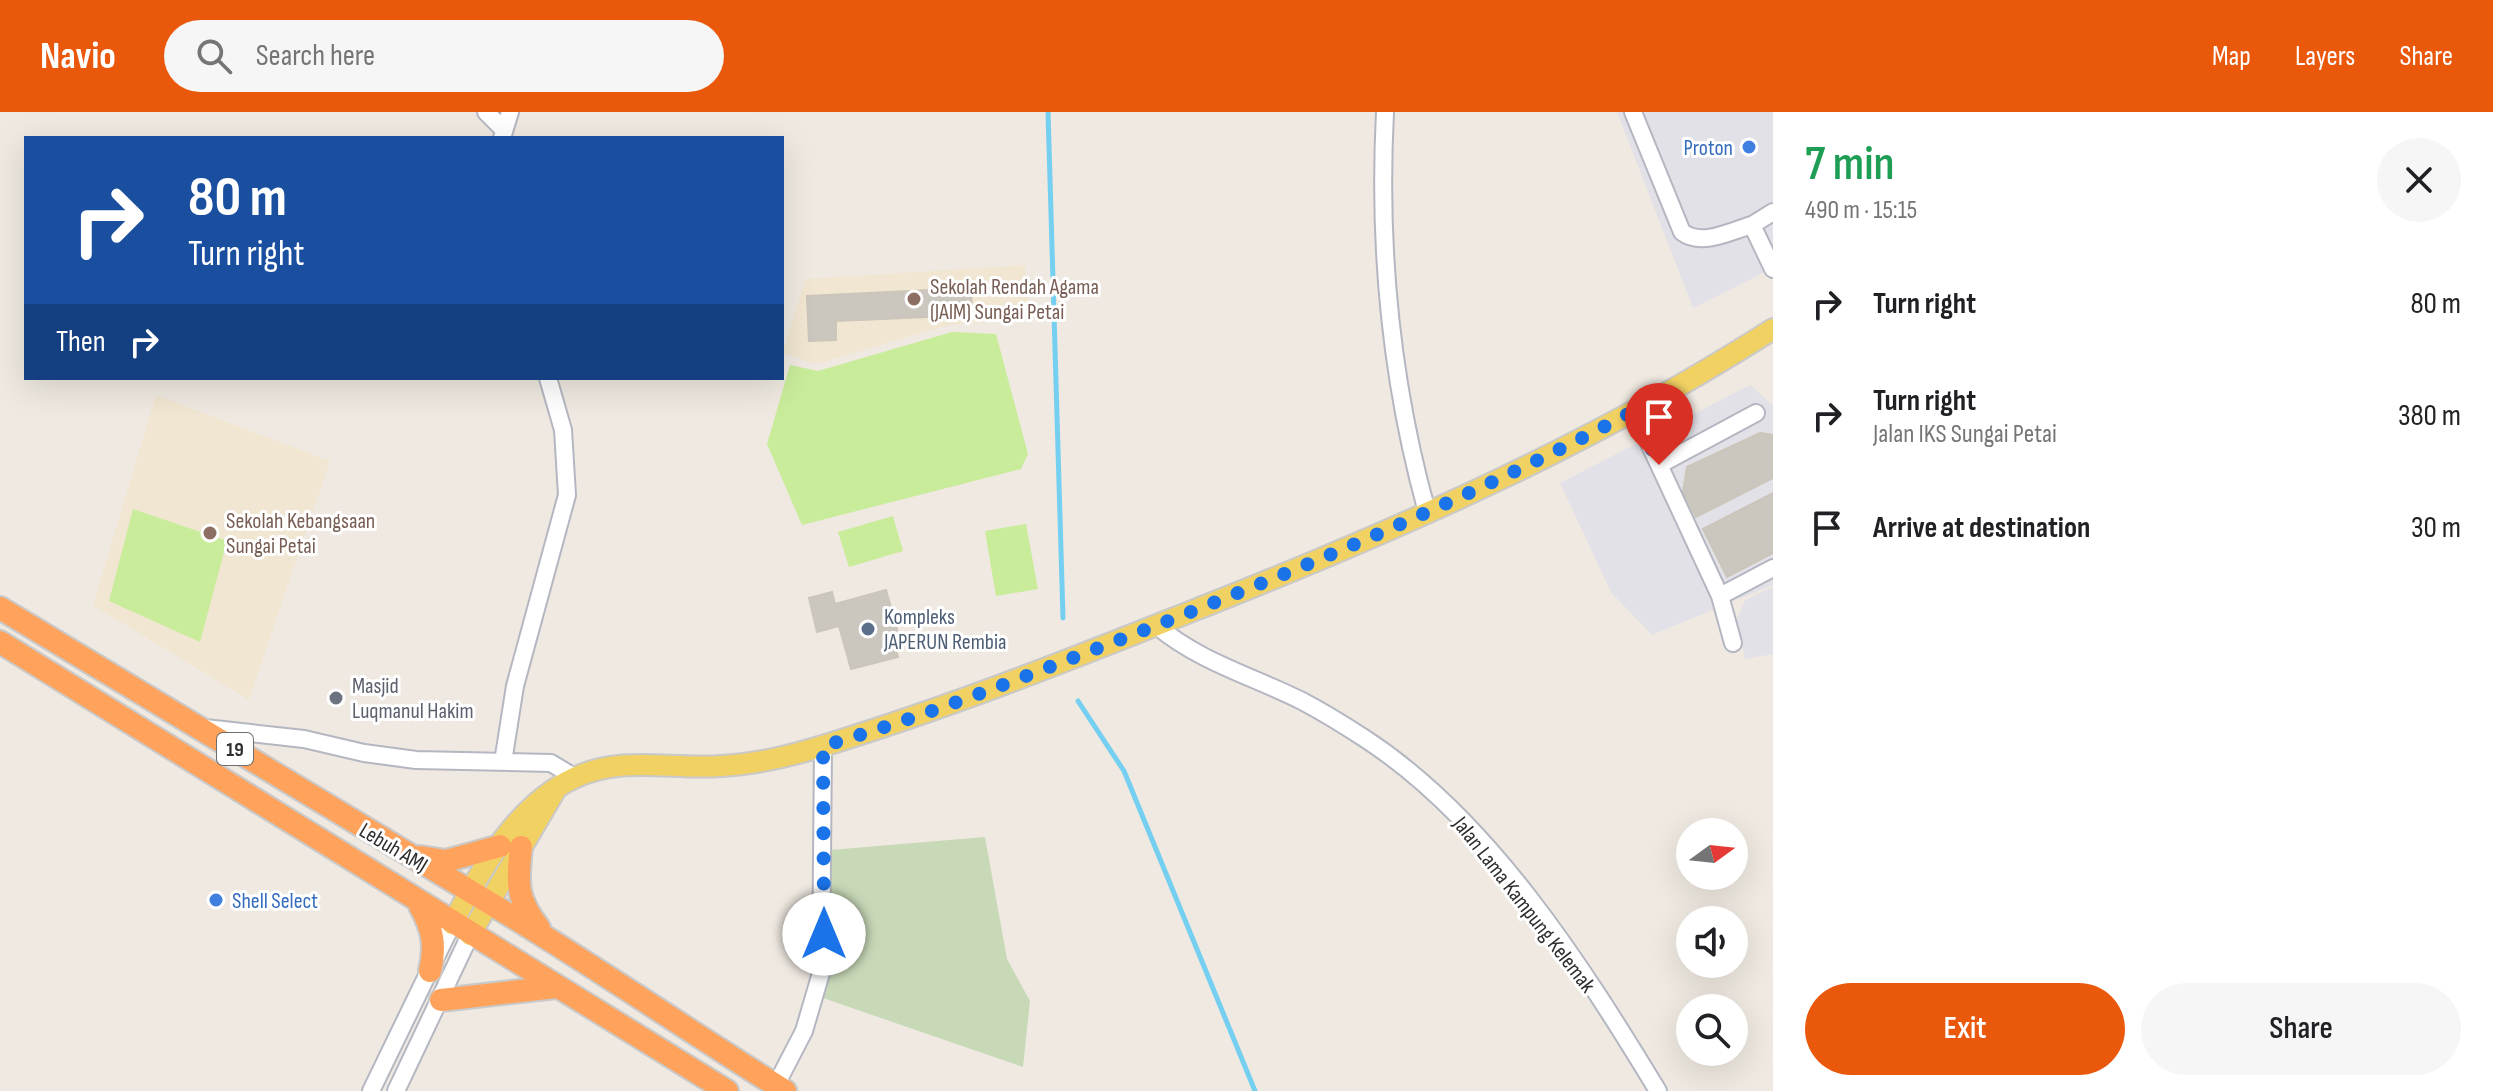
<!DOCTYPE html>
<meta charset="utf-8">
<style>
body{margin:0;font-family:"Sofia Sans Condensed",sans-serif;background:#f6f6f6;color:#202124;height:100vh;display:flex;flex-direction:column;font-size:30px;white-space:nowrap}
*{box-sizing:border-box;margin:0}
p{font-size:26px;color:#757577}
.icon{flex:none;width:44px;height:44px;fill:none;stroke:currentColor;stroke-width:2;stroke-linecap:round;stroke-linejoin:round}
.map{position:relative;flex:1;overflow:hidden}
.drawer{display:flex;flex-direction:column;background:#fff;width:720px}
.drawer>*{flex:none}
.top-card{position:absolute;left:24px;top:24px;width:760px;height:244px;border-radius:0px;box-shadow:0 8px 32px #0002;background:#1a4fa0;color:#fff;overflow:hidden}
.needle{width:52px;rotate:75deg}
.tools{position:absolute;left:1676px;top:706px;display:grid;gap:16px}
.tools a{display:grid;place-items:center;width:72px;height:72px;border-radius:50%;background:#fff;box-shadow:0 8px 32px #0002;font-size:40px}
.pin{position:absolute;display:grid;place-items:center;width:68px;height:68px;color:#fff;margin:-82px -34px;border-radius:50% 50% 50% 0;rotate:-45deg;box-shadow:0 0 8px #0007}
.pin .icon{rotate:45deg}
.me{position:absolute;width:88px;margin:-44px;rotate:0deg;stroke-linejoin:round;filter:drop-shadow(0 0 6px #0008)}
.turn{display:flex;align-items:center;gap:28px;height:168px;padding:0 32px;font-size:36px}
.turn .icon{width:104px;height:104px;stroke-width:2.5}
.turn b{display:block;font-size:56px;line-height:68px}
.then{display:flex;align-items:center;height:76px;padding:0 32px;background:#0003;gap:16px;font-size:30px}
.round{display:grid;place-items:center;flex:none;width:84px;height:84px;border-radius:42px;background:#f6f6f6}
.summary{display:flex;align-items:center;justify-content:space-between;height:136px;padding:0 32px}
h1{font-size:48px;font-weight:600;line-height:60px;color:#1e9e55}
.action{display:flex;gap:16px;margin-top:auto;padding:16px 32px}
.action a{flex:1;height:92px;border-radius:48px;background:#ea580c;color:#fff;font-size:32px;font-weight:600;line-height:92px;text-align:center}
.action a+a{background:#f6f6f6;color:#202124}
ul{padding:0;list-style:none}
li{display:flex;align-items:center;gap:24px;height:112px;padding:0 32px}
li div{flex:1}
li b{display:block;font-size:30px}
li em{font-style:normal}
header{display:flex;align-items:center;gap:48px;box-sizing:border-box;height:112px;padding:0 40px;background:#ea580c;color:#fff}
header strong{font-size:38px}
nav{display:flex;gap:44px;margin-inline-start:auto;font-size:28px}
.search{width:560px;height:72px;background:#f6f6f6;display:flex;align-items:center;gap:20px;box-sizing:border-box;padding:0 28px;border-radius:44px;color:#757577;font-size:30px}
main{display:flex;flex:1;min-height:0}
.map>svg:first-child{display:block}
.industrial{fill:#e3e1e8}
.education{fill:#f0e6d1}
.cemetery{fill:#c8d9b8}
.pitch{fill:#c9ec9a}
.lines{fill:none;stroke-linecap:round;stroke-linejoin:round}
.stream{stroke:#75cff0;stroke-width:5}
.building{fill:#cbc7bf;stroke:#cbc5ba;stroke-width:2}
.minor-casing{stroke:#b4b7c1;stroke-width:20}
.major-casing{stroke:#c9c9c9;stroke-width:24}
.highway-casing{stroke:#c9c9c9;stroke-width:26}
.minor{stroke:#fff;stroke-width:16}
.major{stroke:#f2d163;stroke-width:20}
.highway{stroke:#ffa35c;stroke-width:22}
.route{stroke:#1a73e8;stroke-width:14;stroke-dasharray:0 25.2}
.shop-dot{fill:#3f7fe0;stroke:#fff;stroke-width:3}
.education-dot{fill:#8d6e63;stroke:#fff;stroke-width:3}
.service-dot{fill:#5c6f8a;stroke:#fff;stroke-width:3}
.worship-dot{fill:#6b7280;stroke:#fff;stroke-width:3}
.labels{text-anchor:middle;stroke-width:6;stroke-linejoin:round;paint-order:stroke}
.shield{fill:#fff;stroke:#6d6d6d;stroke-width:2}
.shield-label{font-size:20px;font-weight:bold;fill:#2e2e2e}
.shop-label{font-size:22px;fill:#366cbe;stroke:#fff;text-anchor:end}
.education-label{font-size:22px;fill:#785e54;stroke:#fff;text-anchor:start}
.service-label{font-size:22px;fill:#4e5e75;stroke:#fff;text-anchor:start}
.worship-label{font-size:22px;fill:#5b616d;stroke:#fff;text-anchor:start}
.street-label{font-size:22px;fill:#2e2e2e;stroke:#fff}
</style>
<header>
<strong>Navio</strong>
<div class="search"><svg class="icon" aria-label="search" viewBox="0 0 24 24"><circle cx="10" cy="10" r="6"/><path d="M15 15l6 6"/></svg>Search here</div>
<nav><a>Map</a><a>Layers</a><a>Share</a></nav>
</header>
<main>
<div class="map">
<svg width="1773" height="979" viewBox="0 0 1773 979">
<rect width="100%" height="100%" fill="#efe9e1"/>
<path class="industrial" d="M1617,0h156v156l-80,40z
M1750,273l23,20v180l-121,50 -41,-43 -51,-109z
M1773,475v67l-28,5 -9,-38 9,-21z"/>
<path class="education" d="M1025,153l6,55 -79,4 -136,40 -34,-11 24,-74z
M156,283l174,66 -81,239 -156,-95z"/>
<path class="cemetery" d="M985,725l22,122 23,42 -7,66 -200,-69 7,-72v-76z"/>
<path class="pitch" d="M952,220l44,2 32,120 -7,15 -219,56 -35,-81 23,-79 28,6z
M133,397l94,32 -27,101 -91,-41z
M893,404l10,35 -54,16 -11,-35z
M1026,412l12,65 -42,7 -11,-65z"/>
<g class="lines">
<path class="stream" d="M1048,0l15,506
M1078,589l46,70 131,320"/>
</g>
<path class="building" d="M971,176l1,27 -136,6v19l-27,1 -2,-45z
M1760,321l13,2v43l-77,39 -13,-25 4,-25z
M1773,381v60l-46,24 -24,-48z
M886,478l13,46 -7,2 6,19 -47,12 -12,-43 -22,6 -8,-34 23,-6 3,12z"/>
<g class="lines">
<g class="minor-casing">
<path id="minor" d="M486,0l18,18
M1385,0c-7,135 6,270 42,400
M1633,0l49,120c20,15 48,-1 70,-7l21,44
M502,26l8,-26
M1752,113l21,-13
M1634,299l86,185 13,47
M1659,353l97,-52
M1720,484l53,-28
M1157,514c43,36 95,50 145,75 21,11 42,24 62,37 125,81 218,228 294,353
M205,616l99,11 60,14 52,7 135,3 23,14
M503,650l12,-76 52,-191 -4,-65 -15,-52
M776,973l28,-54 17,-58 2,-227
M371,979l81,-167
M396,979l74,-156"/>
</g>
<g class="major-casing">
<path id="major" d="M452,812c30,-55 63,-118 122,-146 48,-23 97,-8 147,-12 42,-2 84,-14 124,-27 124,-39 244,-87 365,-135 194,-77 387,-162 563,-275
M470,823l86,-146"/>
</g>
<g class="highway-casing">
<path id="highway" d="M0,496c163,97 325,197 488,294 101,60 197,127 297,189
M0,530l727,449
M521,735c-4,37 -5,51 18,81
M420,745l26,4 54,-15
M420,794c13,23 16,39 10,65
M441,888l115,-13"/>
</g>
<use href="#minor" class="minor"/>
<use href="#major" class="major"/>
<use href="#highway" class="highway"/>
</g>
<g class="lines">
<path class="route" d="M824,822l-1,-188c101,-29 198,-68 296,-106 176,-68 349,-141 515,-229l25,54"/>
</g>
<g class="shop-dot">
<circle cx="1749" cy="35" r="8"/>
<circle cx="216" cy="788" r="8"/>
</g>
<g class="education-dot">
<circle cx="914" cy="187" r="8"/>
<circle cx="210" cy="421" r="8"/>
</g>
<circle class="service-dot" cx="868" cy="517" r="8"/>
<circle class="worship-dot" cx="336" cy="586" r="8"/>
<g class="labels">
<rect class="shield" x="217" y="621" width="36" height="32" rx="6"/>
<g class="shield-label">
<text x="235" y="644">19</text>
</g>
<g class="shop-label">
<text x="1733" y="43">Proton</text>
<text x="232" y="796" text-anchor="start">Shell Select</text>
</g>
<g class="education-label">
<text x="930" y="182">Sekolah Rendah Agama<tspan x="930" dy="25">(JAIM) Sungai Petai</tspan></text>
<text x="226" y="416">Sekolah Kebangsaan<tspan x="226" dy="25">Sungai Petai</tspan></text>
</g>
<g class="service-label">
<text x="884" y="512">Kompleks<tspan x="884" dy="25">JAPERUN Rembia</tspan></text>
</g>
<g class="worship-label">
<text x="352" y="581">Masjid<tspan x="352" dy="25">Luqmanul Hakim</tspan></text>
</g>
<g class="street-label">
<text transform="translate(394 735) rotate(31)" y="8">Lebuh AMJ</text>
<text transform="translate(1525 792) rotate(52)" y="8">Jalan Lama Kampung Kelemak</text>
</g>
</g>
</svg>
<div class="tools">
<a><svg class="needle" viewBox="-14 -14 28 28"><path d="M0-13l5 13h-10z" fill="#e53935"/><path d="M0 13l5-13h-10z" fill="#757577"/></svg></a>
<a><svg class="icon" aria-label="sound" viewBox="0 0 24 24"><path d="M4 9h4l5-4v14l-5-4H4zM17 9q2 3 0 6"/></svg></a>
<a><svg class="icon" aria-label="search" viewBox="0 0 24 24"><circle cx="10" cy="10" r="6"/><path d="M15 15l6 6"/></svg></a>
</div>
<div class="pin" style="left:1659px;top:353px;background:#d93025"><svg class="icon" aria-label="arrive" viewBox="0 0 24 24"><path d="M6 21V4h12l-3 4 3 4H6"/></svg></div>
<svg class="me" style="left:824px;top:822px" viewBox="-20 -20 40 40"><circle r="19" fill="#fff"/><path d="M0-13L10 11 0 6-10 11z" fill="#1a73e8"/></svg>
<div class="top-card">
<div class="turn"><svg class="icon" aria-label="right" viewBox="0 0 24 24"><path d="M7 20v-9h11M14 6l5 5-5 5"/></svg><div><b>80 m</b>Turn right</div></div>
<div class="then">Then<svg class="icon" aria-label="right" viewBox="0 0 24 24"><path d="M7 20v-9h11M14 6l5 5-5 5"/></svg></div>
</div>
</div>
<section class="drawer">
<div class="summary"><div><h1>7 min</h1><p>490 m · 15:15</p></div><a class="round"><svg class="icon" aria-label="close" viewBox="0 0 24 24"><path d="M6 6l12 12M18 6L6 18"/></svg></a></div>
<ul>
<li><svg class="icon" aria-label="right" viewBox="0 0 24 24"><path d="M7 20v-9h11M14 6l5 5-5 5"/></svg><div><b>Turn right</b></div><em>80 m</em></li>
<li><svg class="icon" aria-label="right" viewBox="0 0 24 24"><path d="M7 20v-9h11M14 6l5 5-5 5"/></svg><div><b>Turn right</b><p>Jalan IKS Sungai Petai</p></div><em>380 m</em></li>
<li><svg class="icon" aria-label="arrive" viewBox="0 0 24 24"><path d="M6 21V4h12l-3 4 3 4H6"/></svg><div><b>Arrive at destination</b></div><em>30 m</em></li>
</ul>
<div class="action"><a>Exit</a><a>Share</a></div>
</section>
</main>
